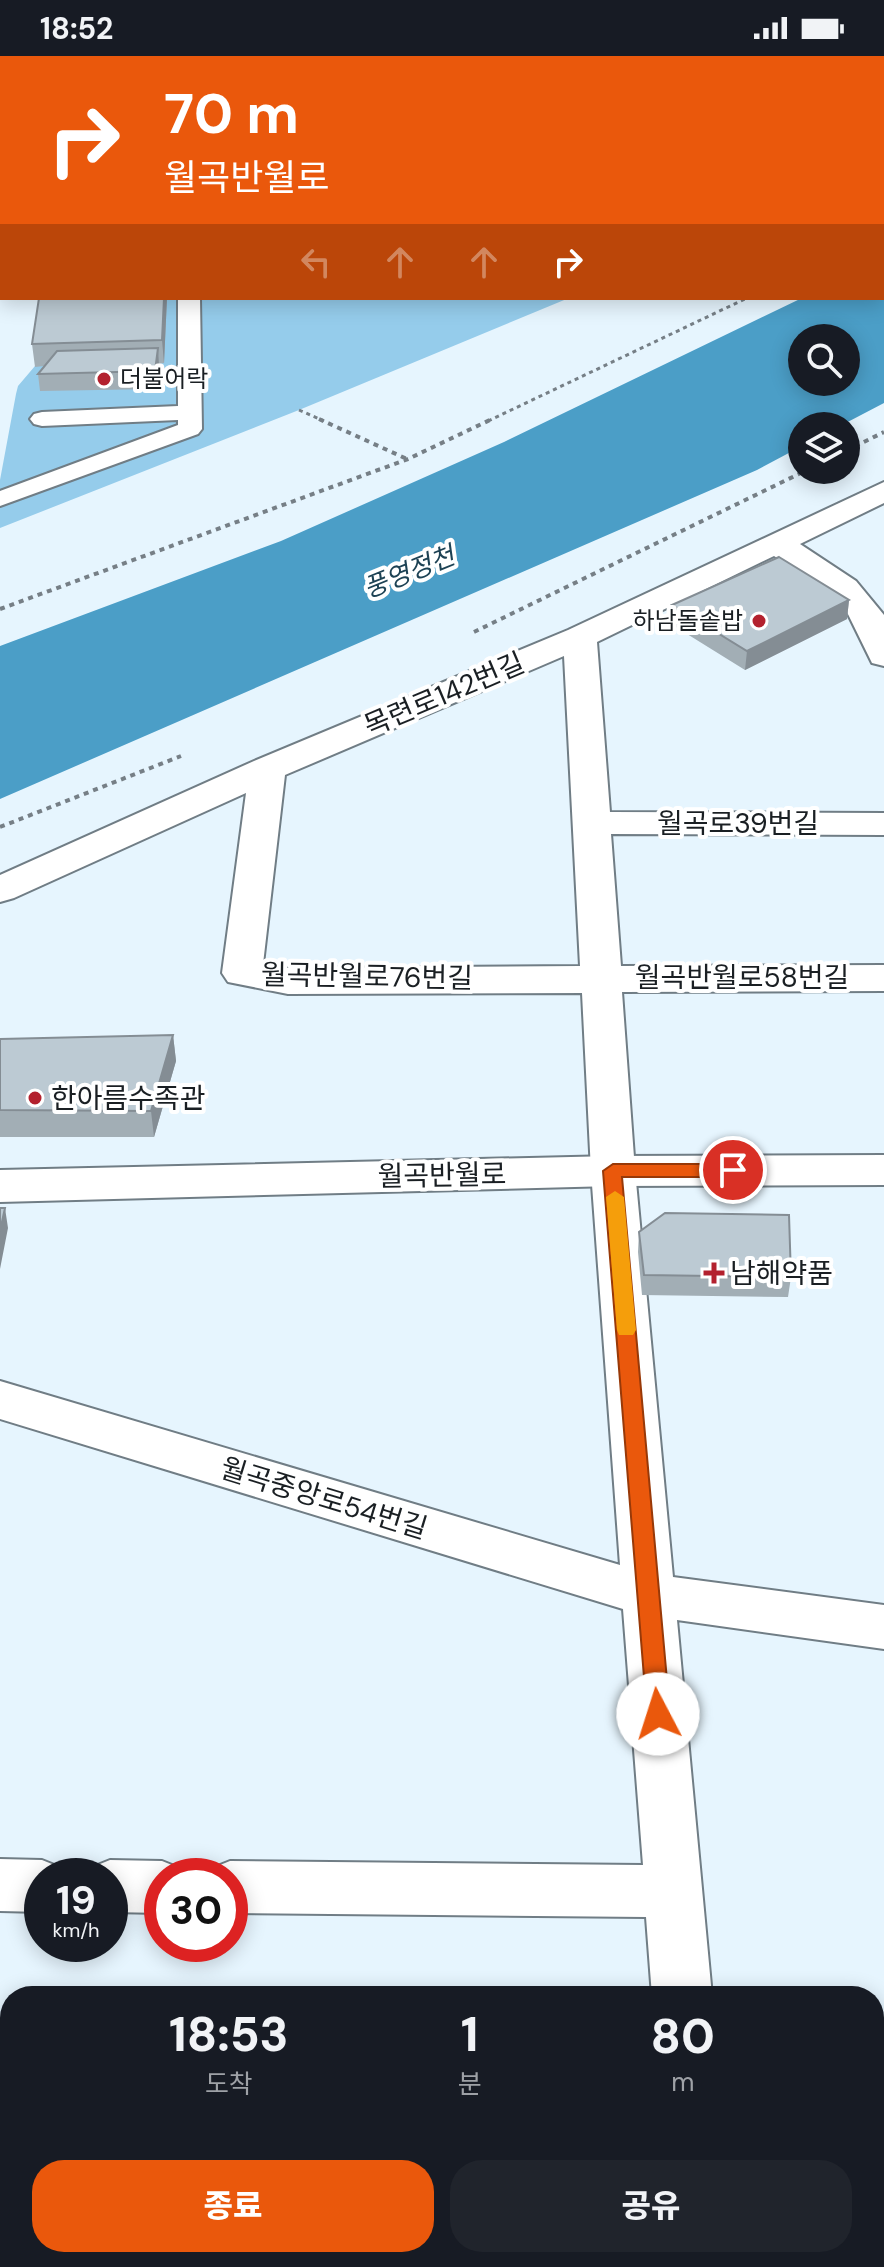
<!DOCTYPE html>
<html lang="ko">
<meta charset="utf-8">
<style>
body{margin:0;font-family:"DM Sans","Noto Sans KR",sans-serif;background:#20242c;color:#f1f3f6;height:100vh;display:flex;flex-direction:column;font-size:30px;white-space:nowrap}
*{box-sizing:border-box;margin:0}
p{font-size:26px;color:#9ea1a6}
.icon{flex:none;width:44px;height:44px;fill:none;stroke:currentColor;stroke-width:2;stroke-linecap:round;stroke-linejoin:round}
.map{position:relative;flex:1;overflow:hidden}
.side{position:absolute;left:0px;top:1930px;width:884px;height:282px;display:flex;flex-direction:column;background:#171b24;border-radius:32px 32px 0 0;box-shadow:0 4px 20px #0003}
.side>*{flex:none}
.top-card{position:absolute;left:0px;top:0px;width:884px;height:244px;box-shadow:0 4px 20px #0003;background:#ea580c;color:#fff;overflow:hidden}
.buttons{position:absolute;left:788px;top:268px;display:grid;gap:16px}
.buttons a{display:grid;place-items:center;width:72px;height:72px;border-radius:50%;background:#171b24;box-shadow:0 4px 20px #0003;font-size:40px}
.speed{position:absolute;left:24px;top:1802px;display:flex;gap:16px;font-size:40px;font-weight:700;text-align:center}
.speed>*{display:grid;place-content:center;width:104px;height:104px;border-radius:50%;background:#171b24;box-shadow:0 4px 20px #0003;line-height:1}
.speed small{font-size:20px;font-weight:400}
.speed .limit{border:12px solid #d22;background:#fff;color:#111}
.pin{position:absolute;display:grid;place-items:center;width:68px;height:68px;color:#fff;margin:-34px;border:4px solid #fff;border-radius:50%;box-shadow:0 2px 8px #0007}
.me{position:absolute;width:88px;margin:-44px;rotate:355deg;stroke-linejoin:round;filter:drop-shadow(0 0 6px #0008)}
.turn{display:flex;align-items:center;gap:28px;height:168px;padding:0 32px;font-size:36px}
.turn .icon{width:104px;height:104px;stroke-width:2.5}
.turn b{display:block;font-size:56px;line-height:68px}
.lanes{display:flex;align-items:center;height:76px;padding:0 32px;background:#0003;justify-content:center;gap:40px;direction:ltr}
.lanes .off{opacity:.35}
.eta{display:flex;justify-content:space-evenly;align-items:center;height:136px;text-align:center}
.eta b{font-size:48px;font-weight:800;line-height:56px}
.cta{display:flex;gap:16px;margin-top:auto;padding:16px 32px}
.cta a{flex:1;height:92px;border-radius:32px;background:#ea580c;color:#fff;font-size:32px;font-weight:800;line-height:92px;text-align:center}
.cta a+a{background:#20242c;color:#f1f3f6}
.status{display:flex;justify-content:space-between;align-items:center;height:56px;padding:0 40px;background:#171b24;direction:ltr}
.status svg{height:22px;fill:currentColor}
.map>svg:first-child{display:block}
.green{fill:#95cceb}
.water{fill:#4b9ec7;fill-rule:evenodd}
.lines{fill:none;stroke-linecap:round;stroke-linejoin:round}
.service-casing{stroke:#707d85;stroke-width:4}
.pedestrian-casing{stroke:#707d85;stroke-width:4}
.minor-casing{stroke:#707d85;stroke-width:4}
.tertiary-casing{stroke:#707d85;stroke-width:4}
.secondary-casing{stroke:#707d85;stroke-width:4}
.path-far1{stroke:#767f86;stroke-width:3;stroke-dasharray:4 4;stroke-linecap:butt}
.path{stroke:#767f86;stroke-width:4;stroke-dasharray:5 5;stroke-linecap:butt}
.service{fill:#fff;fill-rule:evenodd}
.pedestrian{fill:#fff;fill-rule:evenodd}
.minor{fill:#fff;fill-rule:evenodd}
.tertiary{fill:#fff;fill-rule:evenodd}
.secondary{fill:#fff;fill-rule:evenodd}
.wall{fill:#a2aeb5}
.shaded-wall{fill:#848d94}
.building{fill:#bccad3;stroke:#848d94;stroke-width:2}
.route{fill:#ea580c;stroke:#983908;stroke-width:2}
.slow{fill:#f59e0b}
.poi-dot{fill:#b3212e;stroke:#fff;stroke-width:3}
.labels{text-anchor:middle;stroke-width:8;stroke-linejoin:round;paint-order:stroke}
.far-poi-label{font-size:24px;fill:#1a1f23;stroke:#fff;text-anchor:start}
.far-water-label{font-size:26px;font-style:italic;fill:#1d4254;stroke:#fff}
.street-label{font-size:28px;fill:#1a1f23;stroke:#fff}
.poi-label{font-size:28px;fill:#1a1f23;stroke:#fff;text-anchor:start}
</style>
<div class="status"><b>18:52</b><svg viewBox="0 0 49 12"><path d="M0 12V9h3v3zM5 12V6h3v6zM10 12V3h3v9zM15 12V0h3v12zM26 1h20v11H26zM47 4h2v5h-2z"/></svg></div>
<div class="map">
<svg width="884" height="2211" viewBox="0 0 884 2211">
<rect width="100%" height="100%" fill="#e6f5fe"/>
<path class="green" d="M92,0h792v81l-2,-79z
M45,242h524l-270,112 -299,118v-48l16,-86 2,-8 17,-20z"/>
<path class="water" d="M884,202v145l-44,23h-38v20l-45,24 -757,329v-153l281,-105 223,-99 298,-144h80zM802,282h44v44h-44z"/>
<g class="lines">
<g class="service-casing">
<path id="service" d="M178,242h22l2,131 -4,5 -198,72v-15l178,-66v-5l-136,6 -8,-2 -4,-5 4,-5 8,-2 136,-6z"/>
</g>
<g class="pedestrian-casing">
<path id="pedestrian" d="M882,192h2v17h-2z"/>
</g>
<g class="minor-casing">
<path id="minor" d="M884,426v21l-84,41 56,37 28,34v51l-12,-3 -27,-55 -27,-24 -44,-28 -177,86 13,170 274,1v22l-273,-1 10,132 263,-1v26l-262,1 13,179 38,406 211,28v44l-207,-29 35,376h-60l-6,-79 -416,-4v-37h-24l4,-7 20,-8 413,4 -20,-256 -623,-190v-38l620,184 -29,-394 -9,-178 -294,1 -60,-12 -6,-9 24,-180 -232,105 -14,4v-27l254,-114 314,-131zM564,600l16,310 -292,2 -25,-4 22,-189z
M0,1803l42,1 20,8 4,8h-24v36l-42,-1z
M110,1804l52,1 20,8 4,7h-24v37l-52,-1v-36h-24l4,-8z
M673,2202h64v9h-64z"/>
</g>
<g class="tertiary-casing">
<path id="tertiary" d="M884,1099v30l-271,1 -613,16v-32l613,-14z"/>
</g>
<g class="secondary-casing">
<path id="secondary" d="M0,0h15l2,2h-15v6z
M0,70h2l-2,21z"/>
</g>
<path class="path-far1" d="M188,0l7,2
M299,354l25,11
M488,365l259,-123"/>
<path class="path" d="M319,363l88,40
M846,395l38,-19
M0,553l408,-150 84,-40
M474,576l333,-162
M0,771l181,-71"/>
<use href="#service" class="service"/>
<use href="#pedestrian" class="pedestrian"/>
<use href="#minor" class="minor"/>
<use href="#tertiary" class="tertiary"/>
<use href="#secondary" class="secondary"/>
</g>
<path class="wall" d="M167,242l-3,65 -5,1 -3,25 -116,2 -2,-17 6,-8 -9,1 -3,-23z
M849,544l-2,19 -102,51 -74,-46 1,-19z
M173,979l3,26 -22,76h-154v-98z
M639,1176l152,45 -3,20 -146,-2 -4,-43z"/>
<path class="shaded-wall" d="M164,242h3l-3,65 -2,-23z
M158,292l1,17 -3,24 -1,-18z
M849,544l-2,19 -102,51 2,-19z
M173,979l3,26 -22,76 -3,-26z
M5,1152l3,20 -8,41v-38z"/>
<path class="building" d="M39,242h125l-2,42 -130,4z
M158,292l-3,23 -117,3 19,-23z
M779,501l70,43 -102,51 -75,-46z
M173,979l-22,76 -151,-1v-71z
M0,1152h5l-5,23z
M665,1157l124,2 2,62 -147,-2 -5,-43z"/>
<path class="route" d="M613,1108h120l9,6 -9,7h-111l48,537 -4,6 -8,3 -8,-3 -3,-6 -44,-543z"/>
<path class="slow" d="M615,1135l9,6 12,133 -3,5h-14l-2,-5 -11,-133z"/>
<g class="poi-dot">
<circle cx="104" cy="323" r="8"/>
<circle cx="759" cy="565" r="8"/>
<circle cx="35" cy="1042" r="8"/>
<path d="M710 1205h8v8h8v8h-8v8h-8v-8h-8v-8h8z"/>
</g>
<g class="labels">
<g class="far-poi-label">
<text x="120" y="331">더불어락</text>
<text x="743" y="573" text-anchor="end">하남돌솥밥</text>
</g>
<g class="far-water-label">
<text transform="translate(409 516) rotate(-22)" y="9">풍영정천</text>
</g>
<g class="street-label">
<text transform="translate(444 638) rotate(-23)" y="10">목련로142번길</text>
<text x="738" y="777">월곡로39번길</text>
<text transform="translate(367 920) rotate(1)" y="10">월곡반월로76번길</text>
<text x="742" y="931">월곡반월로58번길</text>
<text transform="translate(442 1119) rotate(-1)" y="10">월곡반월로</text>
<text transform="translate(324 1442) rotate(17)" y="10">월곡중앙로54번길</text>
</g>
<g class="poi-label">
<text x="51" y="1052">한아름수족관</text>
<text x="730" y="1227">남해약품</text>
</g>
</g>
</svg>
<div class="buttons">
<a><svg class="icon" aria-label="search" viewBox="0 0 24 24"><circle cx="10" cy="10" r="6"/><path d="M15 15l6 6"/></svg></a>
<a><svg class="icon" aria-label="layers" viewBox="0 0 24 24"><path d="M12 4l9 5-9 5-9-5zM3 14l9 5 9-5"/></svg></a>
</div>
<div class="speed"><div>19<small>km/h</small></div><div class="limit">30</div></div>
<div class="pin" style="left:733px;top:1114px;background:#d93025"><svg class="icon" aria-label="arrive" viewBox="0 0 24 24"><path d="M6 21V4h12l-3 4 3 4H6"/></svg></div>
<svg class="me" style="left:658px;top:1658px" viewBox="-20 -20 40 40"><circle r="19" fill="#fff"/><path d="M0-13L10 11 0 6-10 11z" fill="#ea580c"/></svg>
<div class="top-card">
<div class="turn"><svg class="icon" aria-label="right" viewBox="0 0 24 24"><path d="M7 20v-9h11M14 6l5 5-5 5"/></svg><div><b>70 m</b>월곡반월로</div></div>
<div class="lanes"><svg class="icon off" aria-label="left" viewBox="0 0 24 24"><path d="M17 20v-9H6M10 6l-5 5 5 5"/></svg><svg class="icon off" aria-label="ahead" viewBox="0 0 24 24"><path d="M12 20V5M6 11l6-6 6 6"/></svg><svg class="icon off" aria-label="ahead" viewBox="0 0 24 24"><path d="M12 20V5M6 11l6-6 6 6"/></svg><svg class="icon" aria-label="right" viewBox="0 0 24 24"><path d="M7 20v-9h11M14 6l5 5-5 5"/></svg></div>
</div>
<section class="side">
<div class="eta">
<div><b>18:53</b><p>도착</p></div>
<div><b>1</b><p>분</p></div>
<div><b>80</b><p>m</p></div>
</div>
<div class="cta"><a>종료</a><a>공유</a></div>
</section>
</div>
